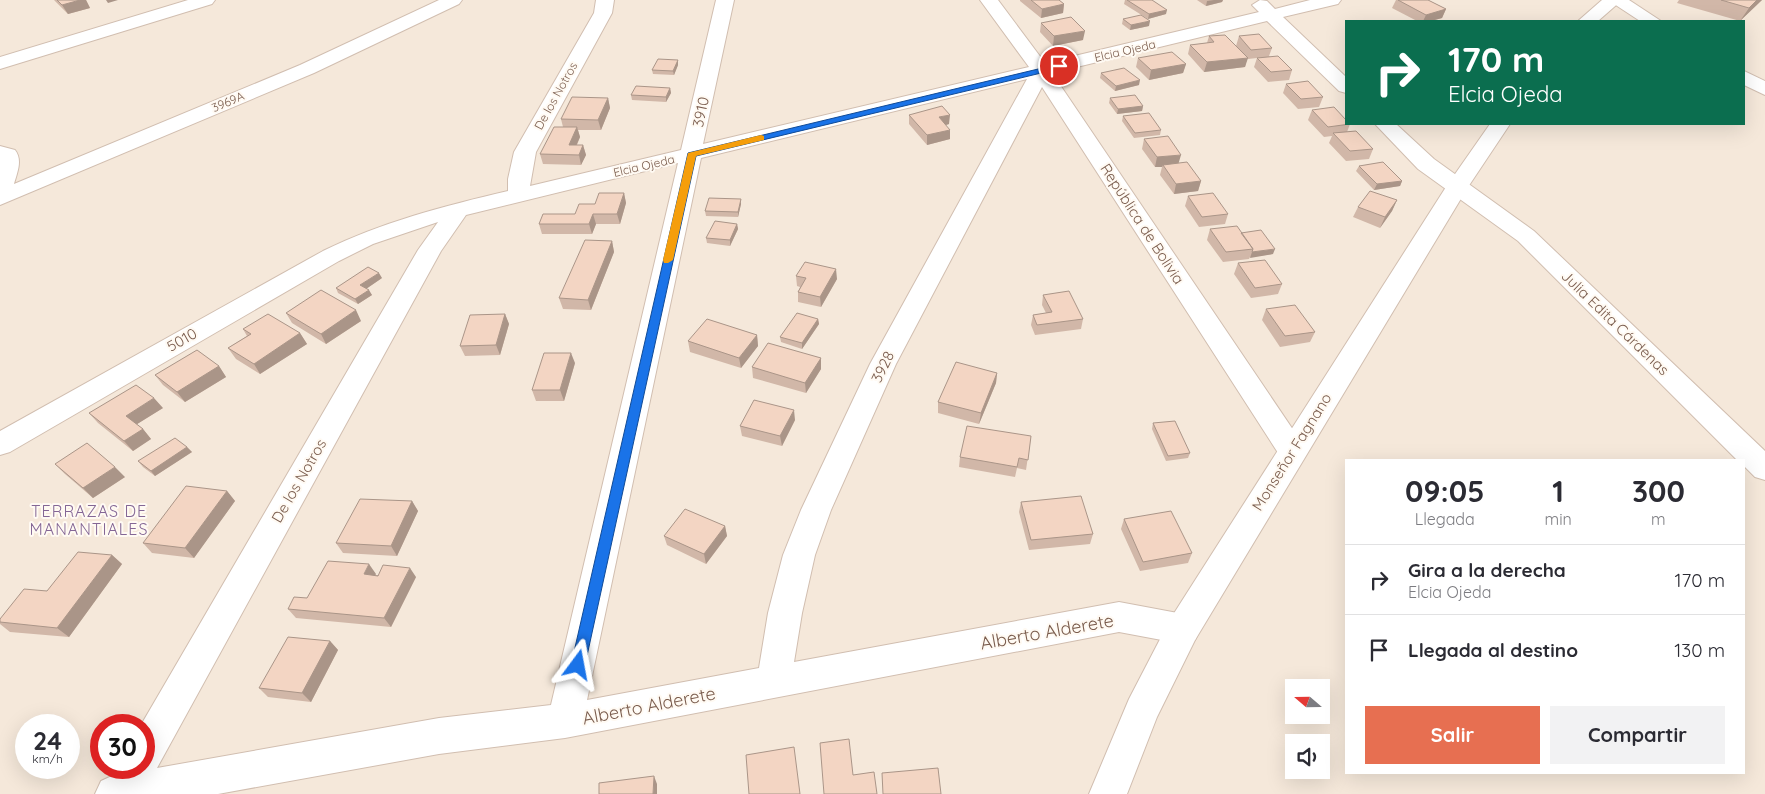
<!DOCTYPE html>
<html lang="es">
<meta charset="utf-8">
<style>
body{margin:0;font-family:Quicksand,sans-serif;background:#f2f2f3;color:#2b2b33;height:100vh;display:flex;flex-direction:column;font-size:19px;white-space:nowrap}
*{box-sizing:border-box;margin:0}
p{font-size:16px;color:#7c7c81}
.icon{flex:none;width:28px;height:28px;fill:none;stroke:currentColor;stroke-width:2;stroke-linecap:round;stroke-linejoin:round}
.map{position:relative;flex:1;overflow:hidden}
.drawer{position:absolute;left:1345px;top:459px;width:400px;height:315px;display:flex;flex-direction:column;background:#fff;border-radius:0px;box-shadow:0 5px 20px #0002}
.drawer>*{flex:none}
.guide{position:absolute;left:1345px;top:20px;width:400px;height:105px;border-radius:0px;box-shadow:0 5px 20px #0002;background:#0b6e4f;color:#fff;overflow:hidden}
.needle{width:32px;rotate:290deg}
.tools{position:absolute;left:1285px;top:679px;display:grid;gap:10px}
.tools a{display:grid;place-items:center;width:45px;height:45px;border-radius:0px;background:#fff;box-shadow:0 5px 20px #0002;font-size:25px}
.speed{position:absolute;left:15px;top:714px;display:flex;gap:10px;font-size:25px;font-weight:700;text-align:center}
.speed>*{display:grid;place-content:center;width:65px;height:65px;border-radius:50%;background:#fff;box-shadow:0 5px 20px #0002;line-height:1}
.speed small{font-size:12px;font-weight:400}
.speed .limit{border:8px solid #d22;background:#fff;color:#111}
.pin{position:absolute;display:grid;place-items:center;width:42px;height:42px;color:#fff;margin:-21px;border:2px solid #fff;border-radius:50%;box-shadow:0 1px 5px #0007}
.me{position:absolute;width:55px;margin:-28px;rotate:13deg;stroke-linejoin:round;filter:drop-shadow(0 0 4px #0008)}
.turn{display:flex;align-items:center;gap:18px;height:105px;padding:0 20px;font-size:22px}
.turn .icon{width:65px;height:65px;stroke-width:2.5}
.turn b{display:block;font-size:35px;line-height:42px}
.eta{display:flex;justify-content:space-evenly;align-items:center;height:85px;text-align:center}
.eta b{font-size:30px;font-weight:700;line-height:35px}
.cta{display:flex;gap:10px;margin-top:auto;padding:10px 20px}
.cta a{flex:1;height:58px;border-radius:0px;background:#e76f51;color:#fff;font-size:20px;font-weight:700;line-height:58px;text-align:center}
.cta a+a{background:#f2f2f3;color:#2b2b33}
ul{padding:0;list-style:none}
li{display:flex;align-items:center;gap:15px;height:70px;padding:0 20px;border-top:1px solid #e1e1e2}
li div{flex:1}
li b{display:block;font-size:19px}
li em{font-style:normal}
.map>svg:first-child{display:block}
.residential{fill:#f5e8da;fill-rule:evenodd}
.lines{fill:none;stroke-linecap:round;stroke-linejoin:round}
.minor-casing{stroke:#d1beb0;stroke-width:2}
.tertiary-casing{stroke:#d1beb0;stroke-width:2}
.minor{fill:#fff;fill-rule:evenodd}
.tertiary{fill:#fff;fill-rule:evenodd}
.wall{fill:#d1b7a8}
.shaded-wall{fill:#aa9588}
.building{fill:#f3d5c3;stroke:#aa9588}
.route{fill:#1a73e8;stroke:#114b97}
.slow{fill:#f59e0b}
.labels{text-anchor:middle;stroke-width:4;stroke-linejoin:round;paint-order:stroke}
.far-street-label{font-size:12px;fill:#7a5c4d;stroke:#fffaf3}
.street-label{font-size:15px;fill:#7a5c4d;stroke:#fffaf3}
.neighbourhood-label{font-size:16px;letter-spacing:1px;fill:#846695;stroke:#fffaf3}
.near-street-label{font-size:18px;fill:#7a5c4d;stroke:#fffaf3}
</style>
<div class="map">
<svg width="1765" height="794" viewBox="0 0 1765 794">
<rect width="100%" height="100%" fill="#fdf6ec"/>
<path class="residential" d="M0,0h1765v794h-1765zM1346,21h398v103h-398zM1346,460h398v312h-398zM1294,688h27v27h-27zM26,725h43v43h-43zM101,725h43v43h-43zM1294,742h27v28h-27z"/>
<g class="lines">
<g class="minor-casing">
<path id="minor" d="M188,0h27l-3,4 -212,65v-12z
M439,0h23l-3,4 -145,69 -314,132v-59l15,4c8,10 2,23 -1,34l286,-119z
M596,0h18l-2,13 -76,139 -6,34 151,-36 35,-150h18l-31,144 326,-77 -49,-67h18l47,63 214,-51 -7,-7 8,-5 7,1 8,8 35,-9h31l-3,4 -55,13 63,60v16l-7,-2 -72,-70 -215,52 250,370 4,8 -4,8 -10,3 -10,-3 -240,-372 -146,277 -65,146 -16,45 -13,58 -8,49 325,-60 64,12 12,4 5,11 -5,11 -12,4 -64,-12 -554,106 -126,16 -221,40h-123l6,-13 13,-6 24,-4 -7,-3h13v-43h-3l277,-475 20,-28 -65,22 -34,17 -329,191 -10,3v-24l323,-180c59,-29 121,-45 185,-60v-12l6,-27 80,-139zM1027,79l-157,285 -69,146 -18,45 -15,58 -9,55 -172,32 114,-542zM678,163l-127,542 -112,13 -282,50 284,-517 25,-36z
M1608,0h21l32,21h-21z
M1744,71l21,10v14l-21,-10z
M1375,124h21l38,35 100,72 231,220v29l-10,-3 -11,-11v-6h-7l-219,-219 -100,-72z"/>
</g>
<g class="tertiary-casing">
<path id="tertiary" d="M1602,0h20l-24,21h-20z
M1490,124h20l-42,63 -273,453 -38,77 -30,77h-38l40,-95 42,-81 275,-431z"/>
</g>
<use href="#minor" class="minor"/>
<use href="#tertiary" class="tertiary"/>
</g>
<path class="wall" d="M54,0h32l4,8 -22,6z
M1020,0h39l5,4 -1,9 -22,5 -21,-17z
M1125,0h27l14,14 -18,5 -24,-15z
M1197,0h26l-1,2 -16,4z
M1396,0h32l18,9 -4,9 -11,3h-14l-25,-13z
M1679,0h83l-22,21 -63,-18z
M1123,19l26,7 -19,4 -8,-6z
M1041,23l42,17 -30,6 -13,-14z
M1209,36l27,10 3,-10 33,12 -3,8 23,14 -3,10 -21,2 -14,-15 3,-9 -9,1 -1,-1 -2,9 -41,5 -16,-18 2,-9 17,-2z
M1138,58l48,6 -3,9 -34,7 -13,-13z
M678,60v5l-4,10 -21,-1 -1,-4z
M1101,73l38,12 -24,6 -15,-13z
M1286,84l37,13 -4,10 -21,2 -15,-16z
M670,88l1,5 -5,9 -34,-2 -1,-5z
M608,98l2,10 -9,22h-23l2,7 -3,8h6l3,10 -5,10 -38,-1 -3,-10 23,-27 -2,-8z
M1110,98l33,8 -1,5 -25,3 -8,-11z
M1312,110l38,14 -3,8 26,17 -4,10 -23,2 -17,-18 3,-7 -8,1 -16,-17z
M909,115l40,9 -3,1 4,14 -23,6 -18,-21z
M1123,116l38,14 -1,5 -26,3 -12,-17z
M1144,139l35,24 22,18 -3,10 -24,3 -14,-19 2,-8h-7l-13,-18z
M1359,166l43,15 -2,5 -26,4 -18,-19z
M624,193l2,10 -6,21h-24l-4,10h-50l-3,-10 36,-10 20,-10z
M1188,196l40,18 -3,10 -26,3 -14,-21z
M741,199v5l-3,13 -32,-1 -1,-5z
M1397,200l-5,11 -12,17 -27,-11 5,-10z
M737,224l1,5 -8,17 -23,-3 -1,-5z
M1210,229l31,4 32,21 -23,3 -1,2 -26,3 -16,-22z
M612,241l2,11 -23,58 -28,-1 -4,-11z
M1238,263l44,21 -4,10 -27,4 -17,-24z
M796,276l41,3 -16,28 -23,-5v-10l2,-5 -3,-1z
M382,278l-16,11 6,6 -14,9 -20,-11 -2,-5z
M1043,295l40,24 -2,10 -46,6 -4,-10 2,-10 13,-2 -4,-8z
M1266,309l49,23 -5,10 -30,5 -18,-27z
M286,313l75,8 -35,23 -34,-21z
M505,314l4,10 -9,31 -35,1 -5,-10z
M818,319l1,5 -17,25 -21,-7 -1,-5z
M243,329l57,4 7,11 -47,30 -24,-15 -8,-11 19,-12z
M757,335l1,11 -17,22 -51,-16 -2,-11z
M821,358v11l-15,24 -53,-15 -1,-11z
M575,363l-11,38h-28l-4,-11z
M219,366l7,11 -41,25 -22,-17 -8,-10z
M997,373l-1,10 -17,41 -41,-11v-11z
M163,408l-26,16 6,5 8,10 -18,12 -35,-28 -9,-10z
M795,420l-13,26 -40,-10 -2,-10z
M1153,423l37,30 -2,5 -22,3 -14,-32z
M1031,436l-5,34 -9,-2 -2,9 -56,-10 1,-10z
M187,447l5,5 -37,24 -12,-9 -5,-6z
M55,464l70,13 -32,21 -28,-24z
M227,491l8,10 -41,57 -42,-5 -9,-10z
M412,501l6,10 -21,45 -54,-3 -7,-10z
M1021,502l72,32 -3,10 -61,6 -10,-38z
M1124,519l68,34 -4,10 -48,8 -19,-42z
M725,526l2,10 -21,28 -39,-19 -3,-9z
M112,555l10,9 -53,73 -59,-5 -10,-8v-5l47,-28z
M376,574l-1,1 41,2 -25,50 -95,-9 -8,-9 19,-11z
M330,641l8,9 -27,52 -43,-5 -9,-9z"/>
<path class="shaded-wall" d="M80,0h6l4,8 -22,6 -6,-9z
M106,0h12l-10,3z
M1214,0h9l-1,2 -16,4 1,-5z
M1757,0h5l-22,21 9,-13z
M1064,4l-1,9 -22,5 1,-9z
M1446,9l-4,9 -11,3h-8l3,-6z
M1167,10l-1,4 -18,5 1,-5z
M1150,21l-1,5 -19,4 1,-5z
M1085,31l-2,9 -30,6 1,-10z
M1248,58l-3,9 -41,5 3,-10z
M678,60v5l-4,10 -1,-4z
M1186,64l-3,9 -34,7 2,-10z
M1140,80l-1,5 -24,6 1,-5z
M670,88l1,5 -5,9v-5z
M608,98l2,10 -9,22 -3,-10z
M1143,106l-1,5 -25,3 1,-5z
M950,115l-1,9 -10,3v-10z
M577,127l3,10 -8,18 -3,-10z
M950,130v9l-23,6v-10z
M583,145l3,10 -5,10 -2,-10z
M1181,155l-3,10h-15l-1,2h-7l2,-10z
M1201,181l-3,10 -24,3 2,-10z
M1402,181l-2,5 -26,4 3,-6z
M624,193l2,10 -6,21 -3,-10z
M741,199v5l-3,13v-5z
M1397,200l-5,11 -12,17 5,-11z
M593,214l3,10 -4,10 -3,-10z
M737,224l1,5 -8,17v-6z
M612,241l2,11 -23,58 -3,-10z
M1275,249l-2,5 -23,4 2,-6z
M836,269l1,10 -16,28 -1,-10z
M379,273l3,5 -19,13 -3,-6z
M369,290l3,5 -14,9 -3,-5z
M356,310l5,11 -35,23 -5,-10z
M505,314l4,10 -9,31 -4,-10z
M818,319l1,5 -17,25v-6z
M300,333l7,11 -47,30 -6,-10z
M757,335l1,11 -17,22 -2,-10z
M571,353l4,10 -11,38 -4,-11z
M821,358v11l-15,24 -1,-10z
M219,366l7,11 -41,25 -8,-10z
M997,373l-1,10 -17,41 2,-11z
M154,398l9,10 -29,18 -8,-10z
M794,410l1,10 -13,26 -2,-10z
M143,429l8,10 -18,12 -9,-10z
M187,447l5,5 -37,24 -4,-5z
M115,467l10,10 -32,21 -10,-10z
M227,491l8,10 -41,57 -9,-10z
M412,501l6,10 -21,45 -6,-10z
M725,526l2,10 -21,28 -2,-10z
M112,555l10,9 -53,73 -12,-9z
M369,564l7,10 -6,10 -6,-10z
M410,568l6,9 -25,50 -7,-9z
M330,641l8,9 -27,52 -9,-9z
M654,776l3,8v10h-4z"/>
<path class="building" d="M57,0h23l-18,5z
M1031,0h28l5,4 -22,5z
M1127,0h25l15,10 -18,4z
M1398,0h30l18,9 -20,6z
M1721,0h36l-8,8z
M1141,15l9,6 -19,4 -8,-6z
M1071,17l14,14 -31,5 -13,-13z
M1259,34l13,14 -21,2 -12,-14z
M1225,35l23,23 -41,4 -17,-17 24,-3 -5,-6z
M1172,52l14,12 -35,6 -13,-12z
M1278,56l14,14 -21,2 -14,-14z
M658,59l20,1 -5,11 -21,-1z
M1124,68l16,12 -24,6 -15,-13z
M1308,81l15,16 -22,2 -15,-15z
M636,86l34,2 -4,9 -35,-2z
M1135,95l8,11 -25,3 -8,-11z
M572,97l36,1 -10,22 -37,-1z
M942,106l8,9 -11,2 11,13 -23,5 -18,-20z
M1334,107l12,13v4h4l-22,3 -16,-17z
M1149,113l12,17 -26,3 -12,-17z
M554,127h23l-8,18h14l-4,10 -39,-1z
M1356,131l17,18 -23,2 -17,-18z
M1168,136l13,19 -24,2 -13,-18z
M1187,162l14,19 -25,3 -13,-19z
M1383,162l19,19 -25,3 -18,-18z
M1370,191l27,9 -12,17 -27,-10z
M599,193h25l-7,21h-24l-4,10h-50l4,-10h32l4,-10h16z
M1213,193l15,21 -26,3 -14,-21z
M709,198l32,1 -3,13 -33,-1z
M715,221l22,3 -7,16 -24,-2z
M1237,226l16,23 -27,3 -16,-23z
M1261,230l14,19 -23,3 1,-3 -12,-16z
M585,240l27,1 -24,59 -29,-2z
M1265,260l17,24 -27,4 -17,-25z
M805,262l31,7 -16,28 -22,-5 8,-14 -10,-2z
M368,267l11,6 -19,12 9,5 -14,9 -19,-11z
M321,290l35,20 -35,24 -35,-21z
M1069,291l14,28 -46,6 -4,-10 19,-3 -9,-17z
M1295,305l20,27 -30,4 -19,-27z
M797,313l21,6 -16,24 -22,-6z
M268,314l32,19 -46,31 -26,-16 23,-14 -8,-5z
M505,314l-9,31 -36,1 10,-31z
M707,319l50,16 -18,23 -51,-17z
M768,343l53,15 -16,25 -53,-16z
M197,350l22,16 -42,26 -22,-17z
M544,353h27l-11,37h-28z
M956,362l41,11 -16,40 -43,-11z
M136,385l18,13 -28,18 17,13 -19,12 -35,-28z
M754,400l40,10 -14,26 -40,-10z
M1175,421l15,32 -22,3 -15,-33z
M967,426l64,10 -3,24 -9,-2 -2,9 -57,-10z
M175,438l12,9 -36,24 -13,-10z
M87,443l28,24 -32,21 -28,-24z
M186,486l41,5 -42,57 -42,-5z
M1081,496l12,38 -62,6 -10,-38z
M360,499l52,2 -21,45 -55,-3z
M685,509l40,17 -21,28 -40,-18z
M1171,511l21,42 -49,9 -19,-43z
M78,552l34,3 -55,73 -57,-6v-3l24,-30 23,2z
M328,561l41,3 -5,10 14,2 5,-11 27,3 -26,50 -96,-9 6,-12 13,1z
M288,637l42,4 -28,52 -43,-5z
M849,739l4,36 21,-3 3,22h-53l-4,-51z
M794,747l6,47h-51l-3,-39z
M938,768l3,26h-58l-1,-21z
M654,776l-1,18h-54v-11z"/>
<path class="route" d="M1059,64l4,2 -1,2 -366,88 -111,509 -2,4 -5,2 -5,-2 -2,-4 117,-512z"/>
<path class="slow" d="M761,135l3,1v4l-68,16 -23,104 -5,3h-4l-1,-3 25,-107z"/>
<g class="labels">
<g class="far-street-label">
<text transform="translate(1125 51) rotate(-13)" y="4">Elcia Ojeda</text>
<text transform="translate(556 96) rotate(-61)" y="4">De los Notros</text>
<text transform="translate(228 102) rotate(-23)" y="4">3969A</text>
<text transform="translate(644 166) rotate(-13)" y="4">Elcia Ojeda</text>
</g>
<g class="street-label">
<text transform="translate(701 112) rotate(-78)" y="5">3910</text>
<text transform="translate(1142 224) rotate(57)" y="5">República de Bolivia</text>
<text transform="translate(1615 323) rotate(44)" y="5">Julia Edita Cárdenas</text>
<text transform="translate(182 340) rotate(-30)" y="5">5010</text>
<text transform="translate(883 367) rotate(-64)" y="5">3928</text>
<text transform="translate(1292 452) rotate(-58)" y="5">Monseñor Fagnano</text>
<text transform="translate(299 481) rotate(-60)" y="5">De los Notros</text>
</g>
<g class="neighbourhood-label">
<text x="89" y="517">TERRAZAS DE<tspan x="89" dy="18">MANANTIALES</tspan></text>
</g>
<g class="near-street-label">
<text transform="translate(1047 632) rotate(-10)" y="6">Alberto Alderete</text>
<text transform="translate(649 706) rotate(-11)" y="6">Alberto Alderete</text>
</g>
</g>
</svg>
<div class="tools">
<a><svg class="needle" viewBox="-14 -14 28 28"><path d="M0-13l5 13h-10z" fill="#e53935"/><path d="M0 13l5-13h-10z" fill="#7c7c81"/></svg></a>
<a><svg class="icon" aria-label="sound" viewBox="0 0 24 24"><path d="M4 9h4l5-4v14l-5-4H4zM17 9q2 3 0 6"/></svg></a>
</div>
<div class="speed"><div>24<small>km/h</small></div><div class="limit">30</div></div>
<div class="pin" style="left:1059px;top:66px;background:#d93025"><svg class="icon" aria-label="arrive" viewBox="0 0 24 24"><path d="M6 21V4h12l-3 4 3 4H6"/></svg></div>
<svg class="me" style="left:578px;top:665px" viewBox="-20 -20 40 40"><path d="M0-17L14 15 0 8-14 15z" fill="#1a73e8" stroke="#fff" stroke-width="4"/></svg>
<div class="guide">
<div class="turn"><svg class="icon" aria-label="right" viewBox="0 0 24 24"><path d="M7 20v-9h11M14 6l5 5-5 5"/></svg><div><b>170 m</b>Elcia Ojeda</div></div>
</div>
<section class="drawer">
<div class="eta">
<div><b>09:05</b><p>Llegada</p></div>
<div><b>1</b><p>min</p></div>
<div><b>300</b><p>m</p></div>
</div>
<ul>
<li><svg class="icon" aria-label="right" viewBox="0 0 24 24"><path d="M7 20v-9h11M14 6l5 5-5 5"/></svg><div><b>Gira a la derecha</b><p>Elcia Ojeda</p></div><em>170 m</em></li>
<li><svg class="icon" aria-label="arrive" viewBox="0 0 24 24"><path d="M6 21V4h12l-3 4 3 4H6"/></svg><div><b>Llegada al destino</b></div><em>130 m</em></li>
</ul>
<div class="cta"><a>Salir</a><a>Compartir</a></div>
</section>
</div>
